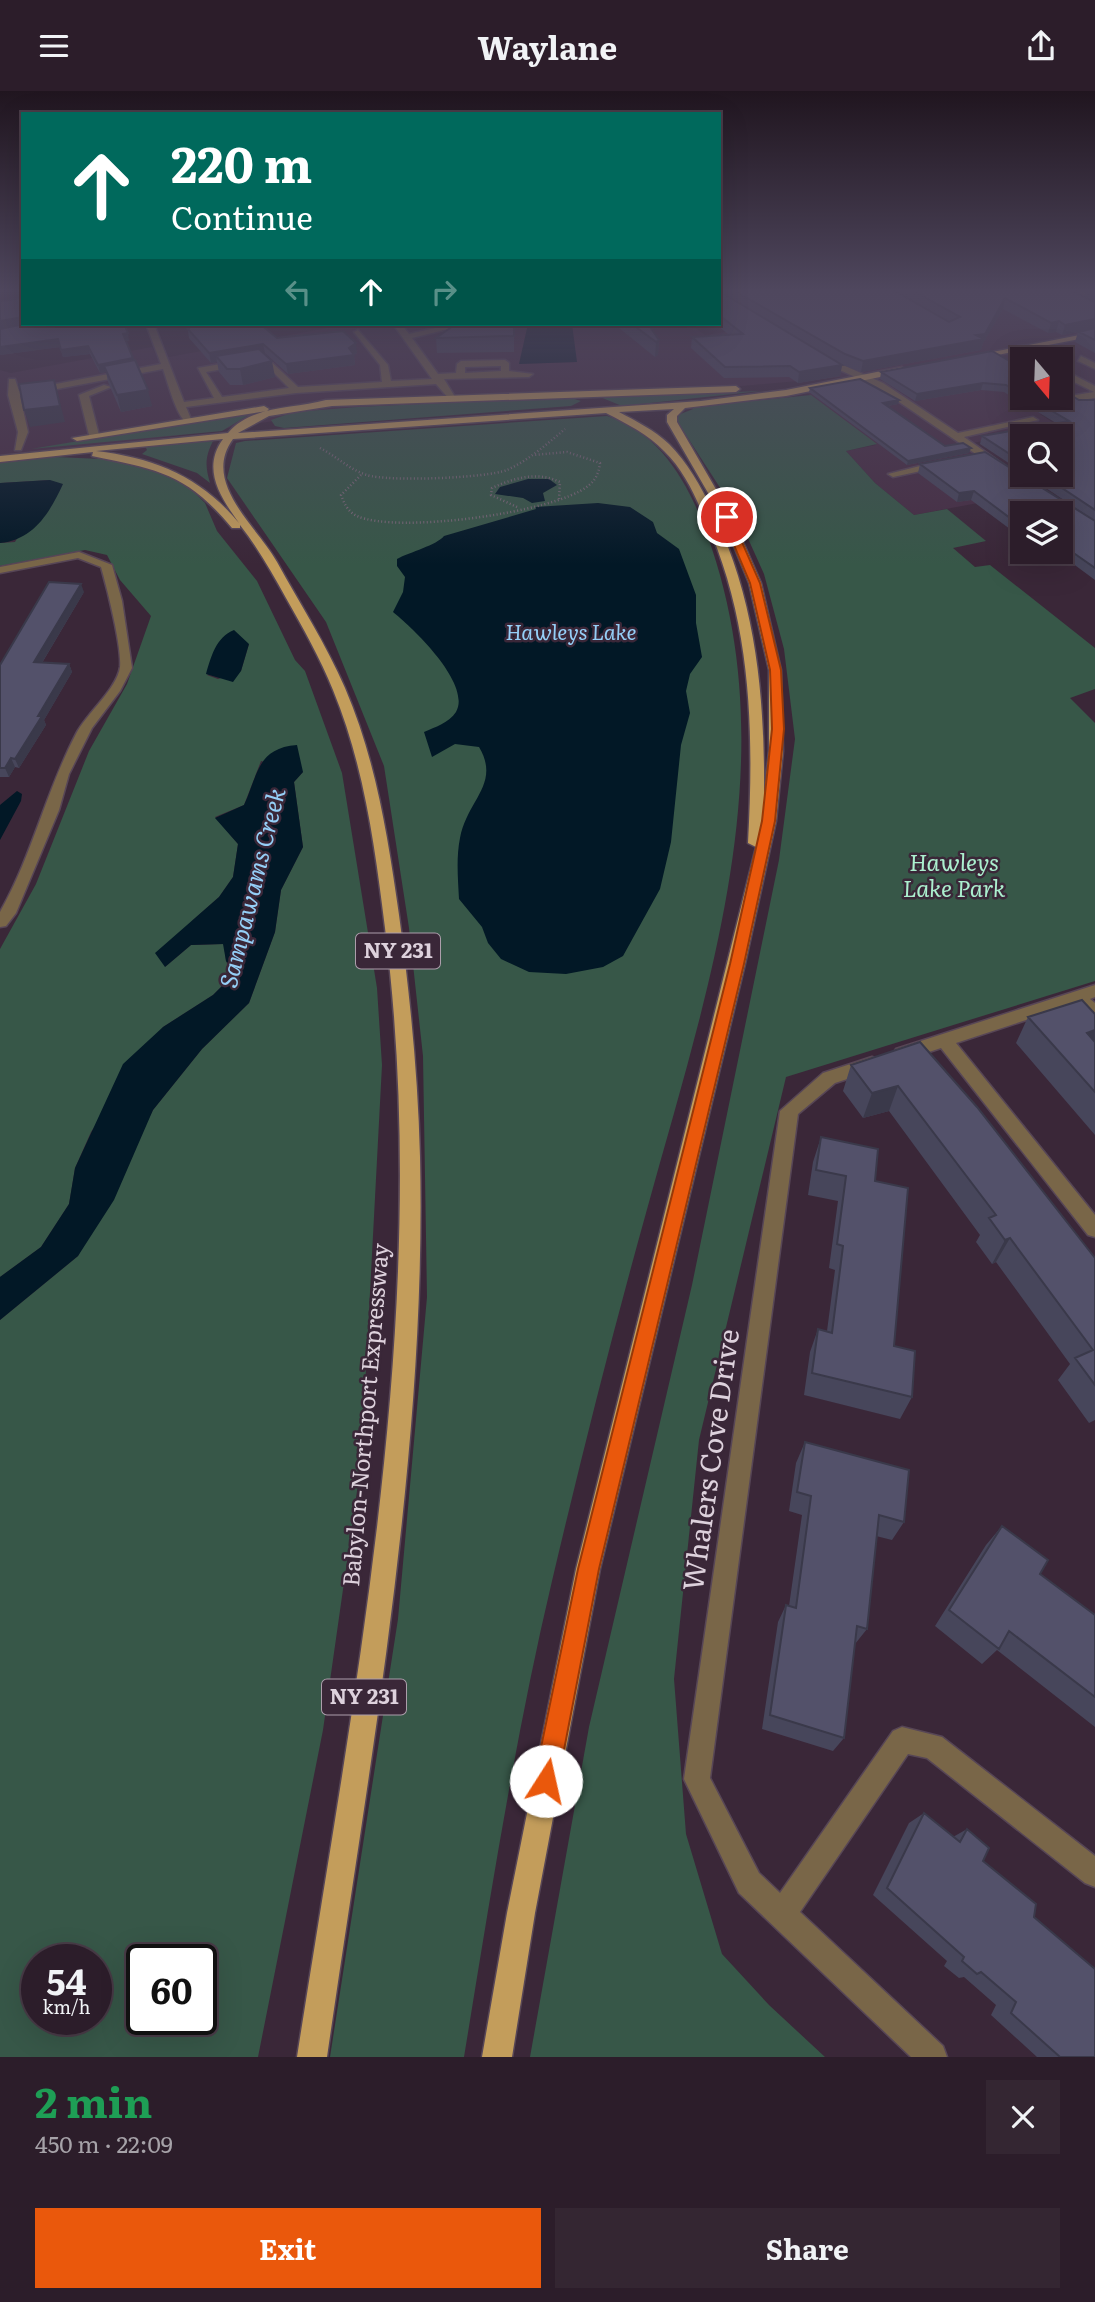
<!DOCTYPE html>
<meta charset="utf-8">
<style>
body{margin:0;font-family:Literata,serif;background:#342632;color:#f1f3f6;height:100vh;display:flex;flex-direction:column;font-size:26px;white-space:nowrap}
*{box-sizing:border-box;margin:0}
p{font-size:23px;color:#a6a2a8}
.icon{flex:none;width:38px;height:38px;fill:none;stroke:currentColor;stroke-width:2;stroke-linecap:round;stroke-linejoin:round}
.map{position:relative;height:1966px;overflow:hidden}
.sheet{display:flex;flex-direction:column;background:#2c1d2a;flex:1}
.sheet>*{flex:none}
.hud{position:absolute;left:21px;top:21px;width:700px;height:214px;border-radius:0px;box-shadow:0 7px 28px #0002,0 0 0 2px #483b47;background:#00695c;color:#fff;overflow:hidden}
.needle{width:46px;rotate:161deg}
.buttons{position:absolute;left:1010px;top:256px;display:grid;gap:14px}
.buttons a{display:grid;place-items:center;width:63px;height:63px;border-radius:0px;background:#2c1d2a;box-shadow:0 7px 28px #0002,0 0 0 2px #483b47;font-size:35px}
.speed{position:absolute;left:21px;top:1853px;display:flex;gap:14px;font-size:35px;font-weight:700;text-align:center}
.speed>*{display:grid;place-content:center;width:91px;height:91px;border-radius:50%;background:#2c1d2a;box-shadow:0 7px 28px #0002,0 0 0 2px #483b47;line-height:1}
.speed small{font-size:18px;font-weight:400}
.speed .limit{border:4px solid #111;border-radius:10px;background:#fff;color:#111}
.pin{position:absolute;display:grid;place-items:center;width:60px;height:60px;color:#fff;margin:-30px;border:4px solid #fff;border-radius:50%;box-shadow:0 2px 7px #0007}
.me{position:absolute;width:77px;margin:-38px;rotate:10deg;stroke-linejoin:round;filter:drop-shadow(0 0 5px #0008)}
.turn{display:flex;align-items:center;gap:24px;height:147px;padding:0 35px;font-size:32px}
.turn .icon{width:91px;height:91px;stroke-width:2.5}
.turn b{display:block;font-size:49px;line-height:60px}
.lanes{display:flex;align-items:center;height:66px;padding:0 35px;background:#0003;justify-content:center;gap:35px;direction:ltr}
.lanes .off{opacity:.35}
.round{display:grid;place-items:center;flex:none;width:74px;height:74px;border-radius:0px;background:#342632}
.head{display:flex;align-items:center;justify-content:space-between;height:119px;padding:0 35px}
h1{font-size:42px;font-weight:700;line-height:52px;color:#1e9e55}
.primary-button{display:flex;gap:14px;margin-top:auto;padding:14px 35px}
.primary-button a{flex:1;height:80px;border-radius:0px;background:#ea580c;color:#fff;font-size:28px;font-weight:700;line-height:80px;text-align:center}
.primary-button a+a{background:#342632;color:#f1f3f6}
header{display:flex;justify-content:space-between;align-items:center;height:91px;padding:0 35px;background:#2c1d2a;font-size:32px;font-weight:700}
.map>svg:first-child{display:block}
.built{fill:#462e44;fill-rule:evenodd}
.green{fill:#375748;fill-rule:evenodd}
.water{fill:#021826}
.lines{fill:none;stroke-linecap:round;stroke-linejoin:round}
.minor-casing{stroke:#574656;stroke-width:3}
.major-casing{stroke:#574656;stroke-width:3}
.path{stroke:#7a6978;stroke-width:2.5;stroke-dasharray:1 2.5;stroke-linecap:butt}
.minor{fill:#796648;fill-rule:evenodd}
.major{fill:#c39d5b;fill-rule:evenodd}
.wall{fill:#47465b}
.shaded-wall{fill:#3a394a}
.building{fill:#53516a;stroke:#3a394a;stroke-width:2}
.route{fill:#ea580c;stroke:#983908;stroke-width:2}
.labels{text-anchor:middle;stroke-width:5;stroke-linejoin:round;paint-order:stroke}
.far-water-label{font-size:21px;font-style:italic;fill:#95cff7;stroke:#3a2738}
.shield{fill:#3a2738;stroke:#ac9eab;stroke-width:2}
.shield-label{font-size:21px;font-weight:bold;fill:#ddd1dc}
.park-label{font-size:23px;font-style:italic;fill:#abefce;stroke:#3a2738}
.street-label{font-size:23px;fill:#ddd1dc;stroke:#3a2738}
.water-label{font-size:24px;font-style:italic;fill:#95cff7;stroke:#3a2738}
.near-street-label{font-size:28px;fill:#ddd1dc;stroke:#3a2738}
</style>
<header><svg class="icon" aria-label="menu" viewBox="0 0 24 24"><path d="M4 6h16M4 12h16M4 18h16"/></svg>Waylane<svg class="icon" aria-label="share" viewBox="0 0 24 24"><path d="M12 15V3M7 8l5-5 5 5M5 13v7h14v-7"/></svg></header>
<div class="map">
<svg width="1095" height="1966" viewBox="0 0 1095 1966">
<rect width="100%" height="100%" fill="#3a2738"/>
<path class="built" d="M1012,199h83v114l-55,10 18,12 -85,17 69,48 -128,24 -39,-32 -29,-32 30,-6 -74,-56 48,-7 -7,-5 -135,12 -254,5 -454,68v-92l11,3 141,-26 6,12 191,-35h179l-9,40 57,-2 -6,-36 120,-2 15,11zM1022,268h38v38h-38z"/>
<path class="green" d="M761,300l-139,15 -22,-9 160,-6z
M811,304l66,49 -31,7 29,32 39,32 33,-6 39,32 -33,7 22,19 15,-2 105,83v41l-25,9 25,25v258l-309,96 -87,363 -25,239 12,155 36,120 47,51 56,52h-295l59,-330 103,-442 87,-425 16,-121 -11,-90 -20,-75 -27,-60 -60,-93 1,-6 15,-6 -2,-2z
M568,306l13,4 -10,5 -287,22 -9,-2 -4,-6 23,-8 64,-5z
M245,322l2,3 -25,15 -191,18z
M607,325c48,14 77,60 95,105 90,230 6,466 -56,692 -34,122 -65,245 -94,368 -37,156 -62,318 -88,476h-134l68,-438 29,-322 -4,-241 -14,-128 -25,-162 -58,-144 -99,-144 9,-35 9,-2z
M213,350c-8,16 -8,25 -3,42l-13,-10 -55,-19 5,-4 -2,-4 8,-1z
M33,365l91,4 12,3 -3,3 24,4 32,17 16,16 12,28 40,50 38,79 10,11 37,102 35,215 5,77 -21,398 -38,267 -65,327h-258v-737l78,-64 75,-146 49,-61 47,-46 26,-71 6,-42 22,-43 -9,-65 9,-10 -42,-11 -17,44 -29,12 23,27 -5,33 -14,20 -26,23 -28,47 26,-22 33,-1 2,17 8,13 -21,21 -50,32 -72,105 -16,36 -6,36 -28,43 -41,30v-328l36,-65 53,-133 38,-67 24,-68 -31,-36 -13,-25 -22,-5 -85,16v-23l15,-1 35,-62 -50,3v-21zM249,553l-8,27 -23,8 -11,-4zM37,1869h59v59h-59zM142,1869h59v59h-59z"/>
<path class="water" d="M528,233h44l5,38 -58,2z
M528,388h21l8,6 -14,8 2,8 -13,2 -9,-5 -28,-4 5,-7z
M50,389l13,4c-13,28 -29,56 -63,59v-60z
M598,412l32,4 23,15 4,11 22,16 17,46v28l6,34 -12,17 -4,17 4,22 -9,32 -10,97 -11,47 -37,67 -20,11 -37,7 -37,-2 -28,-13 -13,-16 -6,-16 -23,-28c-1,-20 -3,-41 1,-61 7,-38 41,-54 19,-91l-24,-3 -23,13 -8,-25c11,-5 25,-9 32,-20 16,-28 -43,-84 -63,-100l10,-20 2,-15 -8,-11v-7c13,-7 40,-14 47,-23l92,-27 -1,-2z
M234,539l15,14 -8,27 -8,11 -27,-8c5,-17 10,-37 28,-44z
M297,654l6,27 -9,10 9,65 -22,43 -6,42 -26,71 -47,46 -49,61 -39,90 -36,56 -78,64v-43l41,-30 28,-43 6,-36 48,-104 40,-37 50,-32 21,-21 -8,-13 -3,-17 -32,1 -26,22 -10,-14 64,-56 14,-20 5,-33 -23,-26 29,-13c14,-30 13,-57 53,-60z
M17,700l5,3 -1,7 -21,39v-35z"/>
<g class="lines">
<g class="minor-casing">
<path id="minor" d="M1095,199v4l-28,4 -4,-2z
M146,233h8l30,78 30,-4 -16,-30 67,-12 33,31 84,-5 -2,-17 -26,-33 4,-2 30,35 3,16 41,-2 -39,-55h8l8,10 35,-8 68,-2 -4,2 -64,4 -32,8 26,36 18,-1 1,-9 4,-3 44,-1 4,3v8l24,3 -4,3 -85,2 11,18 -5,3 -14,-16 -140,9 -110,14 5,12 -5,3c-10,-7 -18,-39 -23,-53l-143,27 8,36 -7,18h-6l3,-18 -10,-37 1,-16h6l4,12 142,-27zM263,271l26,26 -67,9 -16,-25zM501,275v5l-36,2v-6z
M1018,255h6l20,13h-11l-15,-9z
M823,265l60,27 75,50 75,-16 5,3 -74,17 40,28 -9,2 -118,-80 -57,-26z
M1081,265l14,7v6l-17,-8z
M1060,277l35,18v12l-65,9 -2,-2 5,-3 61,-10 -34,-17z
M104,294l7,2 -22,9 10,39 -5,3 -5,-3 -10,-40z
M940,370l4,1v4l-51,11 -5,-3z
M79,461l33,13 10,36 10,67 -12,23 -28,37 -23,46 -10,36 -43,103 -10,13 -6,1v-15c32,-56 46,-121 76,-178 10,-20 41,-45 44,-67 2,-20 -13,-79 -19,-100l-23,-9 -78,15v-6z
M1095,894v12l-5,2 5,4v17l-6,-2 -14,-14 -119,39 139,172v22l-7,-2 -147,-187 -39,13 -9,-7 3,-5z
M872,966l6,2 3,5 -3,5 -43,14 -37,31 -88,664 49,95 21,20 113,-162 9,-4 40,10 153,119v31l-10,-4 -158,-125 -19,-4 -108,158 143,134 4,11h-36l-172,-164 -55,-114 96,-668 43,-38z"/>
</g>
<g class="major-casing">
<path id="major" d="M1095,241v4l-124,24 -4,-3z
M902,276l3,5 -119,24 -101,12 -8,8v6l55,95 29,66 20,87 2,81 -7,70 -31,143 -145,605 -65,344 -23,144h-30l25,-144 69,-344 180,-722 -8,-4c6,-111 4,-221 -43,-324 -10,-24 -22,-50 -41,-68 -16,-17 -37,-27 -58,-38l-373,26c-32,44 24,87 44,123 23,42 49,82 68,126 31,72 43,150 54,227 11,81 19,161 21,242 7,297 -51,607 -93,900h-30c58,-373 136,-751 88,-1129 -10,-81 -21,-163 -52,-238 -13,-32 -30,-62 -47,-92 -14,-25 -28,-50 -46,-73v3h-8c-46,-55 -73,-58 -140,-72l1,-4 -93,10v-6l228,-23c23,-28 66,-24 98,-33l410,-14 4,3 -4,3 -404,14 -63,10 -31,17 463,-32 85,-11zM674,318l-7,6v7l55,95 27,66 20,87v81l-5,48c1,-99 -7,-193 -49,-283 -12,-26 -26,-52 -46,-72 -15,-14 -33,-23 -50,-32zM223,348c-22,30 -2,59 16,84 -38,-46 -84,-65 -143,-72z
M264,315l5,3 -2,2 -190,30 -5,-3z"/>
</g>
<path class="path" d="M320,357c16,8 30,22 47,27 21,7 120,3 140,-5 22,-10 40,-26 58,-41
M361,384l-20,20c3,8 7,17 16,21 39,18 197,-3 231,-30 8,-6 11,-14 12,-23l-33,-11 -34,3
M517,416l-26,-12 1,-7c22,-10 45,-17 68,-6l-1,17"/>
<use href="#minor" class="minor"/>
<use href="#major" class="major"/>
</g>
<path class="wall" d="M719,199h359h-7l13,7 2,-7h9v63l-20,-11 3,-10 -16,3 -6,-3 -8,1 -45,-24 -20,34 -2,7 -120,22 -18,-7 -30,-18 29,18 -2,11 -42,7 -9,-6 -65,1 -33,-30 1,-11 37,-2 -13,-11h3z
M0,210l23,23 106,17h-3l26,65 -31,6 -13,-30 -2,-10 -6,1 -10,-19 -27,3 -3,-10 -60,8v-26l14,-3 -14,3z
M187,233h73l17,14 80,15 -3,2 1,10 -67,9 -23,-21 10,24 -32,8h-13l-11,-13 -2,-10 -6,1 -22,-25z
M514,233v28l-77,1 -1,-15z
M614,233h34l11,16 -1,15 -3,2z
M1022,277v29h24l-13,2 -8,6 -21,-13 -23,-2 -66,11 -35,-22 1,-7z
M810,297l89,12 -1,4 -10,2 57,40 24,7 -62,12 -98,-73z
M1079,309h16v121l-70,-47h35l-38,-38v36l-42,-28 2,-8 74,-13 -23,-14 2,-8z
M920,373l175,57v59l-23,-17 -6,1 -18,-13h12v-38h-38v25l-51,-38 -14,2 -39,-29z
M84,501l-42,71 27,1 3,8 -28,48 2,5 -27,43 -4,-1 -6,10h-9v-112z
M1095,923v121l-79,-92 12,-26z
M920,951l175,216v162l-6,3 -31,-43 12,-16 -74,-102 -4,2 -16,-22 4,-7 -91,-124 -26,7 -20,-27 8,-26z
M821,1046l54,44 19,165 18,51 -12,22 -96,-24 6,-43 8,-23 9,2 8,-61 -6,-2 9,-67 -30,-6 5,-33z
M805,1351l99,80 -12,18 -16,-4 -9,93 -12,15 -11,94 -11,13 -71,-22 16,-107 8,-17 3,1 13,-91 -13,-4 7,-48z
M1002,1435l38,48 55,41v112l-98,-77 -15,14 -47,-38 51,-81z
M924,1722l29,24 14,-8 16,32 51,56 61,140h-58l-46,-42 5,-10 -32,-28 -5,1 -15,-12 3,-5 -74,-66 36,-72z"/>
<path class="shaded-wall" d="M1005,207l-2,11 -20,34 -2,7 -120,22 2,-11 113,-26z
M23,226v7h4l-27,5v-8z
M1095,228v10l-33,6 3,-10z
M1059,230l-3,11 -8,1 3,-10z
M128,242l1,8 -4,1 -2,-8z
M58,248l2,8 -60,8v-8z
M659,249l-1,15 -3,2 1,-15z
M356,252l1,10 -3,2 1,10 -67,9 -2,-10 63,-16z
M263,253l2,9 -49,3 1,6 -6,1 -2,-10z
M88,255l2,8 -27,3 -2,-7z
M133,267l2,8h-31l2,6 -6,1 -2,-8z
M272,270l3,16 -32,8 -3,-16z
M842,274l-2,11 -42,7 1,-11z
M54,289l11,42 -35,5 -6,-17z
M983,292l-2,7 -66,11 2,-7z
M148,299l4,16 -31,6 -4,-17z
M1028,306h18l-13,2 -8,6z
M899,309l-1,4 -16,3 1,-4z
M971,357l-2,5 -62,12 1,-4z
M974,400l-3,9 -14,2 2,-9z
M1075,463l-3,9 -6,1 3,-9z
M81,493l3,8 -47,79 -3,-9z
M69,573l3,8 -28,48 2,5 -27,43 -4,-9 23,-43z
M11,667l4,9 -6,10 -4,-9z
M1095,939v18l-8,-15z
M898,995l-9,25 -26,7 9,-25z
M1010,1147l-14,24 -4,2 13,-24z"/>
<path class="building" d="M733,199h160l56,32 11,-5 -48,-27h158l25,12v17l-30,6 -6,-4 -8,2 -46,-25 -20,36 -9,1 8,4 -121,22 -18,-7z
M719,200l123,74 -43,7 -9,-6 -65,1 -33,-30 51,-3 -24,-19z
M23,207v19l-23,4v-20z
M24,233h100l4,9 -5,1 10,24 -35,7 -10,-19 -27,4 -3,-11 -58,8v-18z
M188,233h72l17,14 66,-7 13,12 -7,5 5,7 -68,9 -23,-20 -54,9 -22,-25h2z
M456,233h58v12l-78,2z
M632,233h16l11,16 -3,2z
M1095,237v12l-16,-8z
M259,258l13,12 -32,8h-13l-11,-13z
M992,260l30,17v26l-16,-9 -23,-2 -66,11 -36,-22z
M135,269l13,30 -31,5 -13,-29z
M860,288l39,21 -16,3 62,43 18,-3 8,5 -63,13 -98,-73z
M54,289l6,26 -36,4 -5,-26z
M1072,305l7,4h16v110l-54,-36h19v-38h-38v26l-40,-26 87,-15 -34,-20z
M985,361l110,69v47l-20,-14 -6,1 -9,-6v-36h-38v14l-48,-36 -15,2 -39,-29z
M49,491l32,2 -47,78 35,2 -31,52h4l-27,43 -4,-1 -6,10h-5v-103z
M1082,909l13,14v16l-8,3 8,9v50l-67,-75z
M920,951l57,65 118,151v127l-20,-27 18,-8 -83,-112 -5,2 -16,-22 7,-3 -98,-129 -26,7 -21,-28z
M821,1046l57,12 -3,32 33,7 -14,158 21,5 -3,46 -100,-24 6,-44 14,4 11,-87 -6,-2 9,-68 -30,-6z
M805,1351l104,28 -5,52 -25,-7 -12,114 -10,-3 -13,112 -74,-23 16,-110 10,3 15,-112 -14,-4z
M1002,1435l46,34 -8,14 55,41v82l-86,-66 -10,18 -50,-39z
M924,1722l36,29 7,-13 22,19 -6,13 53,43 -2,13 61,52v88h-35l-49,-44 5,-11 -35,-30 -4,2 -15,-13 2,-4 -77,-69z"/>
<linearGradient id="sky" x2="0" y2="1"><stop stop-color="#20151f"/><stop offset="0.42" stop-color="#4f475e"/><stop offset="1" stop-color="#4f475e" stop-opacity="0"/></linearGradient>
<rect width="1095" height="474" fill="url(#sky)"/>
<path class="route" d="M727,423l4,3 29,66 21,87 3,59 -9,92 -31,143 -145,605 -41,212 -3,8 -9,4 -8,-4 -4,-8 44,-212 152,-605 32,-143 10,-92 -2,-59 -20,-87 -28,-66z"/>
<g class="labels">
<g class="far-water-label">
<text x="571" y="549">Hawleys Lake</text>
</g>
<g class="shield">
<rect x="356" y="842.5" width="84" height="35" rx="5"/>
<rect x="322" y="1588.5" width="84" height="35" rx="5"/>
</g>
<g class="shield-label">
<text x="398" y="867">NY 231</text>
<text x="364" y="1613">NY 231</text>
</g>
<g class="park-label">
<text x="954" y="780">Hawleys<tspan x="954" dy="26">Lake Park</tspan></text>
</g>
<g class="street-label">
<text transform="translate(366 1324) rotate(-85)" y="8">Babylon-Northport Expressway</text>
</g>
<g class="water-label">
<text transform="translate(253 797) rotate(-76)" y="8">Sampawams Creek</text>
</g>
<g class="near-street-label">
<text transform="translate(711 1369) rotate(-82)" y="10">Whalers Cove Drive</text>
</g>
</g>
</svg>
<div class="buttons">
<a><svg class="needle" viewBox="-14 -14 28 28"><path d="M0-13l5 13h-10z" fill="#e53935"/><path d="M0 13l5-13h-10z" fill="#a6a2a8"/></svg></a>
<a><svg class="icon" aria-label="search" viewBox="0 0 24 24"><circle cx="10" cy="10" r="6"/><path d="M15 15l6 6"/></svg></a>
<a><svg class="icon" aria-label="layers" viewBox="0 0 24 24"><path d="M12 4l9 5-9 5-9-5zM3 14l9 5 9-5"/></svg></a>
</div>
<div class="speed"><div>54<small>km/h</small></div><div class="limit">60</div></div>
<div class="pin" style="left:727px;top:426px;background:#d93025"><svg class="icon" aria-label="arrive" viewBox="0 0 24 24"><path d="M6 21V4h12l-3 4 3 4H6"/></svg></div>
<svg class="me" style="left:546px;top:1690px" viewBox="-20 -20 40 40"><circle r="19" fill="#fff"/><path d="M0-13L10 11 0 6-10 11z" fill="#ea580c"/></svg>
<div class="hud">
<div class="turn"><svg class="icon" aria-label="ahead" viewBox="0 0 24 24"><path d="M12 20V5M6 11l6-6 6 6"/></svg><div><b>220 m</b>Continue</div></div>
<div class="lanes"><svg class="icon off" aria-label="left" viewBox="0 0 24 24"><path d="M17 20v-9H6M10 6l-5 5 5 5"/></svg><svg class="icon" aria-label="ahead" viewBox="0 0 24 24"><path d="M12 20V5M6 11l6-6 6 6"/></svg><svg class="icon off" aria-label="right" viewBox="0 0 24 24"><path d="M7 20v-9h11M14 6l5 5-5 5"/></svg></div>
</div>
</div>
<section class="sheet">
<div class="head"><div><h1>2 min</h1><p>450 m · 22:09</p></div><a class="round"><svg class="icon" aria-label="close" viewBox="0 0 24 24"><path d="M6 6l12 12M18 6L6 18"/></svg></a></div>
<div class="primary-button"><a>Exit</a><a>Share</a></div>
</section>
